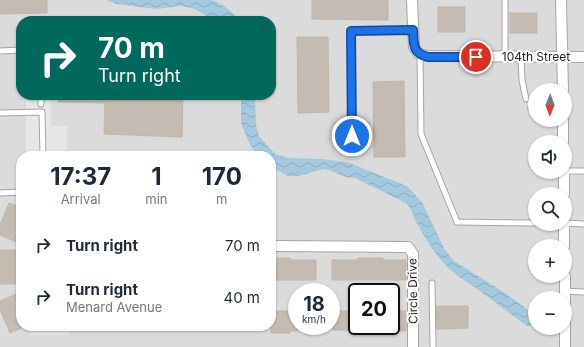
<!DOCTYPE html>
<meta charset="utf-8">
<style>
body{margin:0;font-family:Inter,sans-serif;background:#f2f2f3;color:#1f2937;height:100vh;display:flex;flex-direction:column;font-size:15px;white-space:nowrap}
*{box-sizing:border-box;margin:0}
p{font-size:13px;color:#747a83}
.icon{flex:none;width:22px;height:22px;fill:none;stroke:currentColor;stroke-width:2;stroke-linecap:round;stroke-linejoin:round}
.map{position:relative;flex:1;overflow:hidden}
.details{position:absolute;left:16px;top:151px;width:260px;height:180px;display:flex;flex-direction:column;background:#fff;border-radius:16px;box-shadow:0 1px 3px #0004}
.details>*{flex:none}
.guide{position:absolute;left:16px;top:16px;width:260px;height:84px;border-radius:16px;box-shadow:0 1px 3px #0004;background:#00695c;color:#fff;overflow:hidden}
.needle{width:26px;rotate:181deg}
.buttons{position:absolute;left:528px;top:83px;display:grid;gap:8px}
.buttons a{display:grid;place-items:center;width:44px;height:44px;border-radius:50%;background:#fff;box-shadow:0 1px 3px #0004;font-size:20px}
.speed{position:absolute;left:288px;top:283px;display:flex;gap:8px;font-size:20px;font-weight:700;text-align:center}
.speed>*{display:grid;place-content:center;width:52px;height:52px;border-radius:50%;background:#fff;box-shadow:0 1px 3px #0004;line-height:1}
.speed small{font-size:10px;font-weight:400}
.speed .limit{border:2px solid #111;border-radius:6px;background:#fff;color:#111}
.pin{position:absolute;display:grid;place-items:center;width:34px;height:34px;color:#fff;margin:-17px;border:2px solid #fff;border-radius:50%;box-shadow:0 1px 4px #0007}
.me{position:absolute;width:44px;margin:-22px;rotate:0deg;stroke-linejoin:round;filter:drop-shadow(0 0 3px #0008)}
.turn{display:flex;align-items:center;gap:14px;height:84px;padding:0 16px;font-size:18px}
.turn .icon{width:52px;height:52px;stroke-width:2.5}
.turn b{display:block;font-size:28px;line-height:34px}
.eta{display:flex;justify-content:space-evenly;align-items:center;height:68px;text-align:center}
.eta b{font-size:24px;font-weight:700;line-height:28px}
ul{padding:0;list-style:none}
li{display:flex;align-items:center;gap:12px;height:52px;padding:0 16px}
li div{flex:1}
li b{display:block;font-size:15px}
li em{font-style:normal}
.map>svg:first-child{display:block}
.residential{fill:#dcdbdb;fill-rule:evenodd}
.parking{fill:#e6e6e6}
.water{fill:url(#water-waves)}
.building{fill:#c4bcb3;stroke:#c1b5a6}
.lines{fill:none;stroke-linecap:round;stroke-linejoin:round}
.service-casing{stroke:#a5a5a5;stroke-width:7}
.minor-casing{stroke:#a5a5a5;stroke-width:12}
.service{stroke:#fff;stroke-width:5}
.minor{stroke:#fff;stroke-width:10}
.route-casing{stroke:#114b97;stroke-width:10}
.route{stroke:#1a73e8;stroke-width:7}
.labels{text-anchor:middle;stroke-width:4;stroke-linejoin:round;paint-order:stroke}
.street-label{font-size:12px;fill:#1e1e1e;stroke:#fff}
</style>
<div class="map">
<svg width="584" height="347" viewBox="0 0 584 347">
<defs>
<pattern id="water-waves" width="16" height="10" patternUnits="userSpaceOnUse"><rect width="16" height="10" fill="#a4c9dd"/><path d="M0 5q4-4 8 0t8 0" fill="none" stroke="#8dacbd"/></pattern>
</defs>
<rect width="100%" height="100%" fill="#efede4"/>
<path class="residential" d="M0,0h584v347h-584zM21,21h250v74h-250zM535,90h30v30h-30zM535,142h30v30h-30zM21,156h250v170h-250zM535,194h30v30h-30zM535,246h30v30h-30zM297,292h34v34h-34zM357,292h34v34h-34zM535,298h30v30h-30z"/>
<path class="parking" d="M26,95h25v31h16v30h-41z
M30,326h39v9h-39z"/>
<path class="water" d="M106,0h105c12,3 22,13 30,21h-26l-20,-12 -8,-2 -9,-1 -21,3 -40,-5z
M241,95h14l1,30 3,11 16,18 13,4 33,1 26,3 60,24 15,16 23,48 9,11 48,30 33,24v10l-8,1 -58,-43c-25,-13 -40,-38 -53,-61 -4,-8 -4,-14 -10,-19l-51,-25 -10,-1 -16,-7 -6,-1 -24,7h-11l-17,-9v-11h-13l-9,-13 -8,-20z"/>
<path class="building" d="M0,0h47v13l-47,1z
M312,0h76v20l-76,-1z
M438,7h27v25h-27z
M510,13h27v20h-27z
M297,37h31l1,75 -31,1z
M404,81l1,76h-31l-1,-75z
M58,95h125l-1,42 -78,-3 1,-31 -47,-1z
M9,203l12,4v37l-21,-9v-10z
M0,250h21v34h-21z
M271,258h19v2h26v20h-45z
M358,258h25v2h23v20h-74v-20h26z
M21,292v36l-11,5 -10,-24v-8z
M436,306h32v22l-31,1z
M271,311h26v20h-7v2h-19z
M333,311h24v19h-24z
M391,311h15v20h-15z"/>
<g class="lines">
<g class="service-casing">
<path id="service" d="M0,51l21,-1
M420,54l1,80 36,88 78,1
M505,57v-57
M521,57l1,23 4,19
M41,95v9
M531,108l4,3
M0,113l42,-1 1,44
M548,120l15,3
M352,136l-1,-105 62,-1
M565,171h19
M0,193l21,-1
M565,223l19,1
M432,283l1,64
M565,291l19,1"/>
</g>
<g class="minor-casing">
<path id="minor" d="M412,0l2,47 4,6 7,3 159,1
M561,0l2,90
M563,120v22
M564,172v22
M564,224v22
M271,246l137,1 5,7v93
M565,276v71"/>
</g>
<use href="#service" class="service"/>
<use href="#minor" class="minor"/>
</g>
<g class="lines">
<g class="route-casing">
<path id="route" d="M352,136l-1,-105 62,-1c1,14 -1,23 15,27h48"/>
</g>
<use href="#route" class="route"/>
</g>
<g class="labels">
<g class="street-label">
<text x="536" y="61">104th Street</text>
<text transform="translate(413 291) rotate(-91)" y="4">Circle Drive</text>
</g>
</g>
</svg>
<div class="buttons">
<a><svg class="needle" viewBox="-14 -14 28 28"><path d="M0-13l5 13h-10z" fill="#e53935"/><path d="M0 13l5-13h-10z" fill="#747a83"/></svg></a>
<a><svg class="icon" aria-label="sound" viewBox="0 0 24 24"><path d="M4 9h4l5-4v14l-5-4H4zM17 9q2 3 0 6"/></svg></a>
<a><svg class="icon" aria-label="search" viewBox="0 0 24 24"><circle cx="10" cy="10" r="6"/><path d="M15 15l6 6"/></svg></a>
<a>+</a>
<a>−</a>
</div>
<div class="speed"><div>18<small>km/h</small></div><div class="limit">20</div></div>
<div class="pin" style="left:476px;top:57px;background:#d93025"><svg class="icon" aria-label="arrive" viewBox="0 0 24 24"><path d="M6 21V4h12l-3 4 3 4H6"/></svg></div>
<svg class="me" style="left:352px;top:136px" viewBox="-20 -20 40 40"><circle r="17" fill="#1a73e8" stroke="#fff" stroke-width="3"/><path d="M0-11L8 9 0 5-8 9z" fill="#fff"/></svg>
<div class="guide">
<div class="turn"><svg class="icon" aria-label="right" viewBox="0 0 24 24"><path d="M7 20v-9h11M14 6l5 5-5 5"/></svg><div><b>70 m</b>Turn right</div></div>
</div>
<section class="details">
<div class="eta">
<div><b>17:37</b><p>Arrival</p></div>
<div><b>1</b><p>min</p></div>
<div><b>170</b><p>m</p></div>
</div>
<ul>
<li><svg class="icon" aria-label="right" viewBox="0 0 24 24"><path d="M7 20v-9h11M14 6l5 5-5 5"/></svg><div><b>Turn right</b></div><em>70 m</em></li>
<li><svg class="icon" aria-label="right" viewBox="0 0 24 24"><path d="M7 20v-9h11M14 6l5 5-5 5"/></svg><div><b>Turn right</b><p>Menard Avenue</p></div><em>40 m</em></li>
</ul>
</section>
</div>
